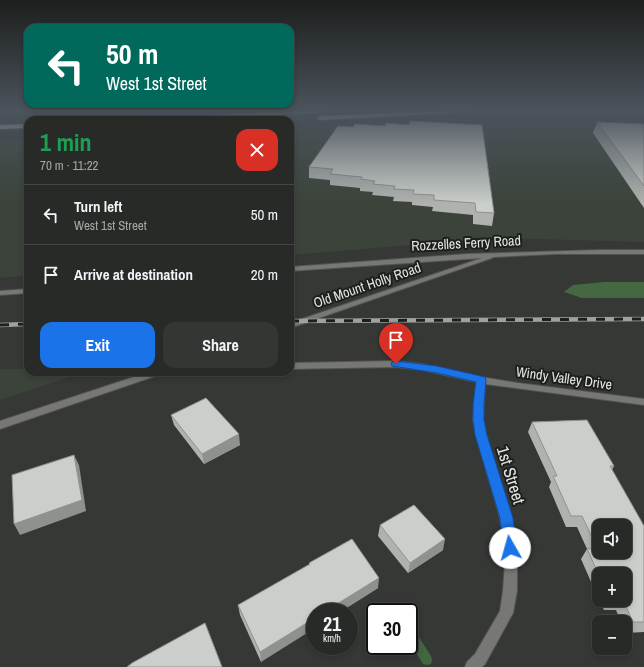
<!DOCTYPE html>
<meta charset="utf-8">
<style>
body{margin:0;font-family:"Archivo Narrow",sans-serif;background:#343633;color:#f1f3f6;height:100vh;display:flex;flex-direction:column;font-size:15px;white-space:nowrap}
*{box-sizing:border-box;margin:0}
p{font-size:13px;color:#a5a7a7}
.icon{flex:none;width:22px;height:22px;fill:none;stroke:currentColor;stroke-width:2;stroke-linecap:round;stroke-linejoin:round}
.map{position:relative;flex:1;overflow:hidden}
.sheet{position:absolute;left:24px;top:116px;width:270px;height:260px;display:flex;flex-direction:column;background:#282a27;border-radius:12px;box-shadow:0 2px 6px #0003,0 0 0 1px #444644}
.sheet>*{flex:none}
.guide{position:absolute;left:24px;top:24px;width:270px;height:84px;border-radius:12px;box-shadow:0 2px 6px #0003,0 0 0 1px #444644;background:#00695c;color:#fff;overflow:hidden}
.controls{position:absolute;left:592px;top:519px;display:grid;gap:8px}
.controls a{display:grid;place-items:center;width:40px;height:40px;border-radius:8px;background:#282a27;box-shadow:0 2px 6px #0003,0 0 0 1px #444644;font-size:20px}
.speed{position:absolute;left:306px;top:603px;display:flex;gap:8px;font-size:20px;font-weight:700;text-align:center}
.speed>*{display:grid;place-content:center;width:52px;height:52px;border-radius:50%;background:#282a27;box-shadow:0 2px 6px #0003,0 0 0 1px #444644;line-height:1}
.speed small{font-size:10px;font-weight:400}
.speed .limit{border:2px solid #111;border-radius:6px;background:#fff;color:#111}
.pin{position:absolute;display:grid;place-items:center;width:34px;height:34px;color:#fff;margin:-41px -17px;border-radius:50% 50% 50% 0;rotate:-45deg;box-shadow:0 0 4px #0007}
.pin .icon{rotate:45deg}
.me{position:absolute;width:44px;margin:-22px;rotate:353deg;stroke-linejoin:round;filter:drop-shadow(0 0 3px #0008)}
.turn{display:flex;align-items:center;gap:14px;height:84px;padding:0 16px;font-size:18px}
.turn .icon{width:52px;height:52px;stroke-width:2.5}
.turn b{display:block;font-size:28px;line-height:34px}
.round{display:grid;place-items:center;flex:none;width:42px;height:42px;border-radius:12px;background:#343633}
.overview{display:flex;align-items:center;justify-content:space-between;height:68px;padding:0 16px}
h1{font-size:24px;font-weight:700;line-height:30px;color:#1e9e55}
.primary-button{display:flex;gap:8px;margin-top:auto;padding:8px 16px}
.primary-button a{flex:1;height:46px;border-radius:12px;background:#1a73e8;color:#fff;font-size:16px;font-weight:700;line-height:46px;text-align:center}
.primary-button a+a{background:#343633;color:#f1f3f6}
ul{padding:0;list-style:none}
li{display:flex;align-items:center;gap:12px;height:60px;padding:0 16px;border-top:1px solid #444644}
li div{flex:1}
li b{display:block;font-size:15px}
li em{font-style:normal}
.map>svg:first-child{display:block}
.built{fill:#3b433a}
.forest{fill:#456843}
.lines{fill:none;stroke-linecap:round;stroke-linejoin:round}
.stream{fill:#436641;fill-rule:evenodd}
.minor-casing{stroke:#515450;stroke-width:2}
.tertiary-casing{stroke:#515450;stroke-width:2}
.trunk-casing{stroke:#515450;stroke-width:2}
.minor{fill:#777876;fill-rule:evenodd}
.tertiary{fill:#777876;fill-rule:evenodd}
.trunk{fill:#c2c6c1;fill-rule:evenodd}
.rail-casing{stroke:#9fa19e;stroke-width:4.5}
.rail{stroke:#1d1f1d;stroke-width:3;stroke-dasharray:9;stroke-linecap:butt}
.wall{fill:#afb2af}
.shaded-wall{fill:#8e918e}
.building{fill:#cbcfcb;stroke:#8e918e;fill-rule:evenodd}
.route{fill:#1a73e8;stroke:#114b97}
.labels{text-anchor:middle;stroke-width:4;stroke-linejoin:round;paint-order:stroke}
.street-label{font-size:14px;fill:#e3e5e3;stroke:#1d1f1d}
.near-street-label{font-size:17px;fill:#e3e5e3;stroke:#1d1f1d}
</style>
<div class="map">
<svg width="644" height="667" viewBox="0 0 644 667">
<rect width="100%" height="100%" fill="#353834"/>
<path class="built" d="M0,111h218l-218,9z
M600,111h44v131l-145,-4 -209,17v-128z
M28,139v136l-28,3v-137z
M0,369h28v3h57l-85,28z"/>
<path class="forest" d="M604,282h40v16h-62l-18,-6 9,-7z"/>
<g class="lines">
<path class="stream" d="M409,627l4,1 18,28 1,4 -1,4 -4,1 -4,-1 -14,-23z"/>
<g class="minor-casing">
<path id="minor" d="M395,361l27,3 59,13 37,6 126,16v6l-159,-21 -2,36 3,15 26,83 5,44v29l-4,22 -28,51 -3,3h-17l2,-5 8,-8 25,-43 3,-20 2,-29 -5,-44 -24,-83 -3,-15 3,-38 -54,-12 -27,-3 -105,2v-6z"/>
</g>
<g class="tertiary-casing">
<path id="tertiary" d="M599,250h45v4h-89l-62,3 -1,1 -202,70v-5l192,-65 -192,13v-4l177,-13z
M28,289v4l-28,2v-4z
M149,372h13l-1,2 -161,55v-8z"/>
</g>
<g class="trunk-casing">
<path id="trunk" d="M306,111h27l-2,1 -154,8h-35l3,-2z
M444,111h28l-2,1 -150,8 -3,-2 3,-2z
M28,124v4l-28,1v-4z"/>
</g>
<use href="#minor" class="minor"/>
<use href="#tertiary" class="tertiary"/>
<use href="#trunk" class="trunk"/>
<g class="rail-casing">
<path id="rail" d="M290,321l354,-2
M0,325l28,-1"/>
</g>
<use href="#rail" class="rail"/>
</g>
<path class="wall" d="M597,122l47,2v84l-51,-75z
M338,126l156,87 -2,13 -19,-2v-9l-41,-4 1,-4 -21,-2v-3l-19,-1 1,-4 -22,-2 1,-3 -13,-1v-3l-30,-3v-5l-21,-2v-11z
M290,134l4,18v7h-4z
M171,415l69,30 -36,19 -30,-39z
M532,422l82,44 -2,4 32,56v106l-18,1 -1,-2v-9h-4l-5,-12h-12l-5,-10h26l-26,-26v26l-18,-41 6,-10 -10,-22h-11l-17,-40 2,-5 -23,-50z
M380,525l63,25 -35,23 -30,-37z
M309,563l69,25 -38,24h-25l-54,50 -21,-47 -2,-10 71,-40z"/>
<path class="shaded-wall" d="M239,434l1,11 -36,19 -2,-10z
M74,455l5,10 7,46 -66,24 -6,-11z
M445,539l-2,11 -35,23 2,-10z
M379,578l-1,10 -38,24h-16z
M315,618v10l-54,34 -1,-10z"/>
<path class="building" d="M410,121l72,4 12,88 -18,-1 -1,-9 -41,-3v-5l-21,-1 1,-4 -20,-1 1,-3 -22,-2 2,-3 -14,-2 1,-2 -32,-3 3,-5 -24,-2 29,-41 15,1 2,-3 30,2 1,-3 23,2z
M597,122l47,2v62z
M290,134l4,18h-4z
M206,398l33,36 -37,20 -31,-39z
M587,420l27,46h-4l34,60v96h-11l-10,-22h2v-26h-26v1l-12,-26 10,-1 -15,-32h-11l-18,-40h4l-25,-54zM599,526h26v26h-26z
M74,455l8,45 -68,24 -2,-49z
M414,505l31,34 -35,24 -30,-38z
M352,539l27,39 -55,34h-9v6l-55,34 -22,-47 72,-41 -1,-1z
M205,623l17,44h-95l5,-4z"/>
<linearGradient id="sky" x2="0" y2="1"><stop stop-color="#1d1f1d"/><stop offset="0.54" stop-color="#4b535c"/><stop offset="1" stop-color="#4b535c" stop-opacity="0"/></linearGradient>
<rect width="644" height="204" fill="url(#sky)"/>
<path class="route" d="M396,361l41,5 48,11 1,3 -2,24v16l3,15 26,83 4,30 -2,4 -5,2 -5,-2 -2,-4 -3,-30 -25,-83 -2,-15v-16l3,-22 -39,-9 -45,-7 -1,-2 1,-2z"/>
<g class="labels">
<g class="street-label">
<text transform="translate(466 243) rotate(-3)" y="5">Rozzelles Ferry Road</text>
<text transform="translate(367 285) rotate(-19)" y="5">Old Mount Holly Road</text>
<text transform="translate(564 378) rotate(8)" y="5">Windy Valley Drive</text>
</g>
<g class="near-street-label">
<text transform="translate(511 475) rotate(73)" y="6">1st Street</text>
</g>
</g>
</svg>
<div class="controls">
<a><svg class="icon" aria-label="sound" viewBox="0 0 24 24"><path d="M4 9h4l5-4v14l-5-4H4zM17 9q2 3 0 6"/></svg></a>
<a>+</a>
<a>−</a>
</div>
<div class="speed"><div>21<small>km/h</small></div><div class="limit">30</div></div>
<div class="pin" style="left:396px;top:364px;background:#d93025"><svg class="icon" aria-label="arrive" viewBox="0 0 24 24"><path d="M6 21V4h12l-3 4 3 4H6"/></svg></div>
<svg class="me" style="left:510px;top:548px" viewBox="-20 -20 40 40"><circle r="19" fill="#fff"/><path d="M0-13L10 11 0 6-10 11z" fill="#1a73e8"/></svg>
<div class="guide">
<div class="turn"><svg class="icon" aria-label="left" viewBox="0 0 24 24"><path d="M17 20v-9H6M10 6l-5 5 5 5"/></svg><div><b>50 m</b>West 1st Street</div></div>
</div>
<section class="sheet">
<div class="overview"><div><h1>1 min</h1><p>70 m · 11:22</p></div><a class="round" style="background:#d93025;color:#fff"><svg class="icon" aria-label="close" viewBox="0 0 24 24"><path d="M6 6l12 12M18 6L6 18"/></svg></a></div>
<ul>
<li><svg class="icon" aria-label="left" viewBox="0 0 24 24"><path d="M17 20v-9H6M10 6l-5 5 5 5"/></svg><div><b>Turn left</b><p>West 1st Street</p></div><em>50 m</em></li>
<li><svg class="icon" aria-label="arrive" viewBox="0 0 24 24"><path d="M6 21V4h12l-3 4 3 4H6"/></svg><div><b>Arrive at destination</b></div><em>20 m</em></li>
</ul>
<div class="primary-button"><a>Exit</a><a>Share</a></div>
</section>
</div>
